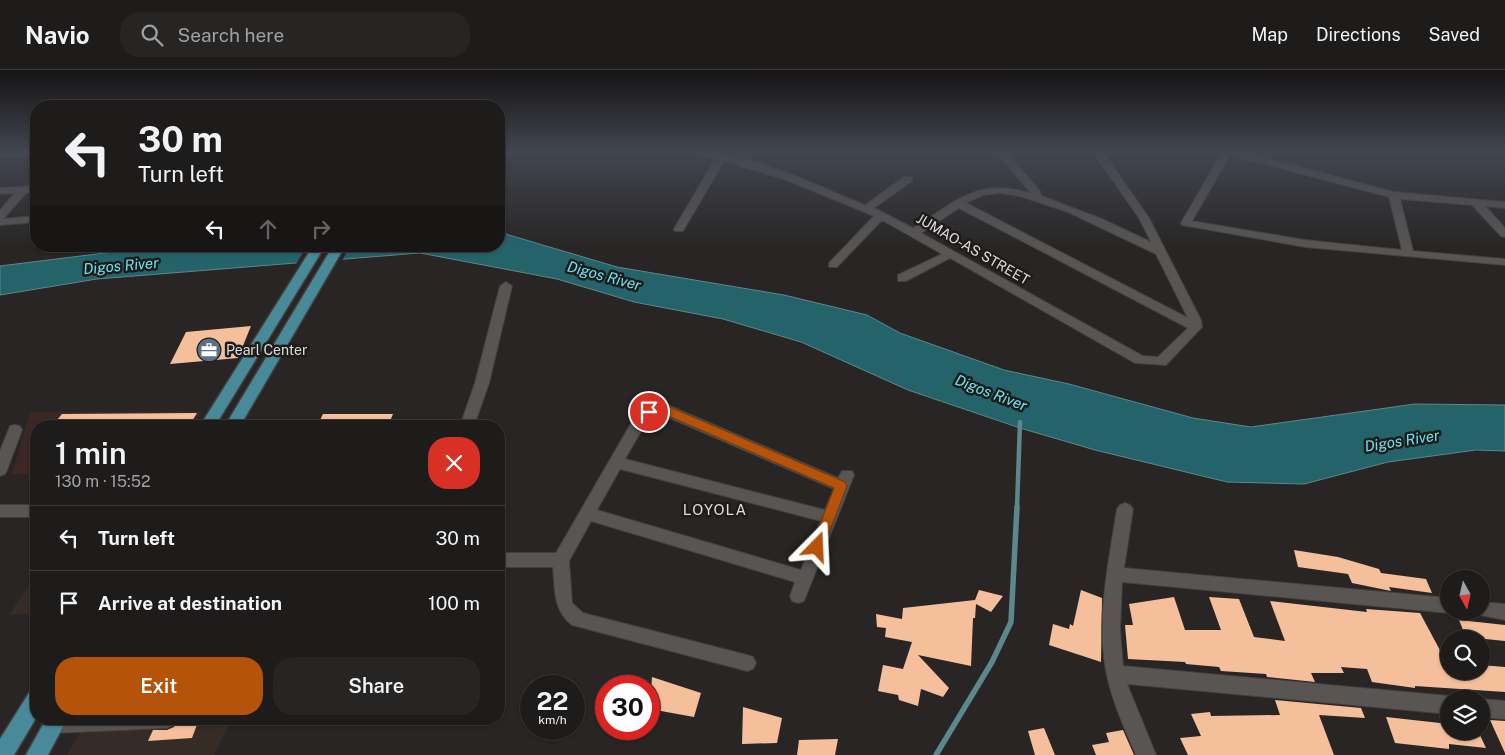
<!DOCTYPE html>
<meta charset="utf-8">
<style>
body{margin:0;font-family:"Public Sans",sans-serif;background:#262524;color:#f1f3f6;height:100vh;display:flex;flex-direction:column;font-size:19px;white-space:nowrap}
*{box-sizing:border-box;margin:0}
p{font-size:16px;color:#a1a1a3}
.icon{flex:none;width:28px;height:28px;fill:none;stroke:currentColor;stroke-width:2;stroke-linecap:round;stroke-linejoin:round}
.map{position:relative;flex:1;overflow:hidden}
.panel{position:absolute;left:30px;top:350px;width:475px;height:305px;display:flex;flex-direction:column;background:#1e1c1b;border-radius:20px;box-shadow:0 1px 4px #0004,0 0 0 1px #3c3a3a}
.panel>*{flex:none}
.guide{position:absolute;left:30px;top:30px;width:475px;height:152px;border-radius:20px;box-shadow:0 1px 4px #0004,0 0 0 1px #3c3a3a;background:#1e1c1b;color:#f1f3f6;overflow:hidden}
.needle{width:32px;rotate:172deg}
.fabs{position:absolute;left:1440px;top:500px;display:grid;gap:10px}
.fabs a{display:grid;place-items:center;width:50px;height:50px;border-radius:50%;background:#1e1c1b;box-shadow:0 1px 4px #0004,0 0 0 1px #3c3a3a;font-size:25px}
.speed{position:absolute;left:520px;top:605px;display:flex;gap:10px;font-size:25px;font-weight:700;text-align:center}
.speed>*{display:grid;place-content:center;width:65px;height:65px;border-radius:50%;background:#1e1c1b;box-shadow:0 1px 4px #0004,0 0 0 1px #3c3a3a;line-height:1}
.speed small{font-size:12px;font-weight:400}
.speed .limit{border:8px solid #d22;background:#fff;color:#111}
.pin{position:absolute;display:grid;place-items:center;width:42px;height:42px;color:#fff;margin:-21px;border:2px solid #fff;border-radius:50%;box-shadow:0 1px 5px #0007}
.me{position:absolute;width:55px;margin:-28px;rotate:21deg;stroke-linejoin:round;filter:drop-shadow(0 0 4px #0008)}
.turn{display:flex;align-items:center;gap:18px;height:105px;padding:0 25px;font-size:22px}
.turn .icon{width:65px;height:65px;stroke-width:2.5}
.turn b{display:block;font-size:35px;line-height:42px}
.lanes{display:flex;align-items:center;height:48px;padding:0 25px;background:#0003;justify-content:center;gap:25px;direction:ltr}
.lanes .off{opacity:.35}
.round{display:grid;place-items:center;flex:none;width:52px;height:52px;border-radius:20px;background:#262524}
.head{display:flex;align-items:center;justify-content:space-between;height:85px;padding:0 25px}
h1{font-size:30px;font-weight:600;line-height:38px}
.cta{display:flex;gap:10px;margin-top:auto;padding:10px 25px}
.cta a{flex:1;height:58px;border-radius:20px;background:#b45309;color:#fff;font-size:20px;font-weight:600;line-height:58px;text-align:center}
.cta a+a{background:#262524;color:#f1f3f6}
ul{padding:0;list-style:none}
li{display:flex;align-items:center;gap:15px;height:65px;padding:0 25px;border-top:1px solid #3c3a3a}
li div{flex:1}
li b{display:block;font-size:19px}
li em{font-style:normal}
header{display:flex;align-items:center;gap:30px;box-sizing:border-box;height:70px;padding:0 25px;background:#1e1c1b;border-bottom:1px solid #3c3a3a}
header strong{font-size:24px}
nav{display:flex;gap:28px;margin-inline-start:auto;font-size:18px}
.search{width:350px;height:45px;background:#262524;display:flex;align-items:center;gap:12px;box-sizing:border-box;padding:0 18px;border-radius:20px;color:#a1a1a3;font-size:19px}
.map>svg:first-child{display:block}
.built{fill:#352c28}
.industrial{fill:#3b2725}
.water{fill:#24636a;stroke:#5c888c}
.pier{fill:#282524}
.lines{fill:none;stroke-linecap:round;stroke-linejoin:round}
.stream-far1{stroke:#5c888c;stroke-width:4.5}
.stream{stroke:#5c888c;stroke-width:5.5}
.building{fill:#f6bf9b}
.street-casing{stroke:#42403f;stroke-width:2}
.primary-casing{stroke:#42403f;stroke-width:3}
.street{fill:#585553;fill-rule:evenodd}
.primary{fill:#488a9a;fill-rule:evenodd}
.route{fill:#b45309;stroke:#753606}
.labels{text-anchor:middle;stroke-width:5;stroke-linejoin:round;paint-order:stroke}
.street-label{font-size:14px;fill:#dfdddc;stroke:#1e1c1a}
.poi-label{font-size:14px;fill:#dfdddc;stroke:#1e1c1a;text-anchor:start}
.water-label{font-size:15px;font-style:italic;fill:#69e3f1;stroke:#1e1c1a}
.neighbourhood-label{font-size:15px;letter-spacing:1px;fill:#dfdddc;stroke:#1e1c1a}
</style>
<header>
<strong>Navio</strong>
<div class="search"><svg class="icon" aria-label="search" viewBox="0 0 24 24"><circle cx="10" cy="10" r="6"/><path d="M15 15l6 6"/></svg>Search here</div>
<nav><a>Map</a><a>Directions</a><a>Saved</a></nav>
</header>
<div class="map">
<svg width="1505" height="685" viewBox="0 0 1505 685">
<rect width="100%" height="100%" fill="#282524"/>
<path class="built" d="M36,504v40l-27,1z
M231,650l-17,35h-147l16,-27z"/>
<path class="industrial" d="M203,341l-10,15h-157v48h-24l18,-62z"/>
<path class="water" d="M499,162l118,35 167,28 83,20 33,18 104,37 65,14 124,34 58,9 164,-23 90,1v46l-29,-1 -88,12 -84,22 -77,-2 -132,-32 -75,-22 -112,-38 -107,-48 -78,-23 -89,-17 -77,-23 -137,-26 -323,26 -97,16v-29l161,-20h338z"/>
<path class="pier" d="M307,176h43l-8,15 -46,3z"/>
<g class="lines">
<path class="stream-far1" d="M1017,438l3,-86"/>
<path class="stream" d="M936,685l56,-93 19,-40 6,-115"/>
</g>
<path class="building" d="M251,256l-13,32 -68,6 16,-32z
M197,343l-8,13h-137l10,-12z
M323,344h70l-5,12h-71z
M1294,480l44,7 41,12 2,4 45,6 6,14 -43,-6 2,4 -39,-8 -4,-9 -50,-7z
M979,520l24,6 -12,16 -15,-8 -1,14h-2l-2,48 -53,-11 31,33 -6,9 -22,-8 -3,17 -19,-6 -1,-5 -20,-4 5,-26 20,4 9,-27 -27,-5 1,-9 -9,-1 -1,-13 26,5 1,-11 72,-8z
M1081,520l21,8 -1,64 -52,-17 4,-21 16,5 1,-5 3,2z
M1174,527l11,33h36l-12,-33 30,2 15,38 31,4 -15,-40 97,11 -1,-3 54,4 29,54v4h32v-6l24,2v25l-90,-6v2l-43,-6 -5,-13 -26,-2 3,6h-33l4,9 -48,-5 -1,-3 -45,-3 -2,-4 -33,-3 -1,-2 -57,-3 -3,-34h8l-4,-21z
M1459,550l46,5v16l-39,-4z
M652,607l49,16 -7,24 -44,-8z
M1275,630l86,8 4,10 -46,-3 15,40h-146l-8,-17 21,-2 -10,-22 19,-2 1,4 69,-1z
M743,637l39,11 -5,25 -35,1z
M1386,647l63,7v7h29l8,17 -37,-4v5l-54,-6z
M1490,650l15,1v32z
M198,652l-6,16 -44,3 5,-11h14l7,-3 2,-4z
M1044,658l11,27h-20l-7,-24z
M1123,660l11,25h-38l-4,-10 17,-3 -3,-9z
M838,669l-3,16h-38l2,-15z"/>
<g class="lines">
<g class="street-casing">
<path id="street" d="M0,82h36v4l-36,2z
M691,82c60,0 120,31 174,53l39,-28h8v4l-38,27 39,20c44,-27 62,-50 118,-35l-35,-41h10l34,39 1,5 61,23 49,23 -12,-24 -46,-66h10l46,66 52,102 1,7 -36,38 -31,-2 -185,-105 -44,23h-8v-6l44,-21 -60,-34 -45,47h-8v-4l45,-47 -90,-37 -60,-18 -41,70h-8l-1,-2 41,-70zM999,123l21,3 48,16 88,42 32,64 -222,-115 17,-8zM959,138l229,120 -30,29 -15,-1 -222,-123z
M1222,82h21l151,40 111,10v6l-20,-2 20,22v9l-4,-1 -29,-31 -72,-6 13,52 92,8v6l-200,-18 -123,-22 -1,-2zM1230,85l159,42 13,53 -97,-10 -113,-19z
M36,116v6l-10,1 -23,26 33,-3v6l-36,3v-15l15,-17 -15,1v-6z
M506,212l6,4 -23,97 -15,43h-14l15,-43 25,-97z
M655,334l15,2 168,72 4,-7h10l2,4 -48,121 -2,5 -6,2 -6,-2 -2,-5 5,-14 -204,-61 -22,40 3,42 11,10 164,42 6,2 3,6 -3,6 -6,2 -175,-46c-19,-15 -17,-35 -19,-58h-54v-14h57l81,-140zM657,344l6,1 171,74 -9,21 -200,-51 22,-38zM620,399l201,52 -20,49 -204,-60z
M15,355l5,1 2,4 -15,40 -2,4 -5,2v-25l10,-25z
M1125,433l5,2 3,4 -9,59 325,30v13h6l-6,2 -327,-31 -2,49 3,35 326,30 7,3h-7v15l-322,-30 29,71h-20c-10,-23 -21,-47 -27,-71 -15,-57 -1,-118 8,-175l3,-4z
M0,435h36v12h-36z
M1481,532l24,2v16l-30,-6 -1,-3h7z
M1481,629l24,2v18l-24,-2z
M47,649h128l-2,6 -7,3 -112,5 -7,-2 -2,-7z"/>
</g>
<g class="primary-casing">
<path id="primary" d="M313,176h12l-110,180h-15z
M333,176h12l-105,180h-15z
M36,620v28l-22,37h-14v-16l29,-46z
M46,649h21l-19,36h-22z"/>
</g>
<use href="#street" class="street"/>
<use href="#primary" class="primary"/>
</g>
<linearGradient id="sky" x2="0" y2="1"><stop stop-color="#161414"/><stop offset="0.46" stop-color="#424650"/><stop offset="1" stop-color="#424650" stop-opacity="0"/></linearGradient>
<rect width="1505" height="178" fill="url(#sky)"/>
<path class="route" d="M665,335l180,77 2,4 -25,65h-9l-2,-4 23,-59 -170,-74 -15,2 -6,-4 6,-5z"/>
<defs>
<g id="office-disc" transform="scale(1.25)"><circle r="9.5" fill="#5c6f8a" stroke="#1e1c1a"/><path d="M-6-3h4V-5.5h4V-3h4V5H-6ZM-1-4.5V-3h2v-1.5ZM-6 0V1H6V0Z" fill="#fff"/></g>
</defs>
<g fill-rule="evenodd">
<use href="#office-disc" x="209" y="280"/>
</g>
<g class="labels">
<g class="street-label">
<text transform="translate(973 179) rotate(30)" y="5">JUMAO-AS STREET</text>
</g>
<g class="poi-label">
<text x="226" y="285">Pearl Center</text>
</g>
<g class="water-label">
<text transform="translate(121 196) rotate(-5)" y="5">Digos River</text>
<text transform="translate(604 206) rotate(15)" y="5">Digos River</text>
<text transform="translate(991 323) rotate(21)" y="5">Digos River</text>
<text transform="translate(1402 371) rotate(-9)" y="5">Digos River</text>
</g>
<g class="neighbourhood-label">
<text x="715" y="445">LOYOLA</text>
</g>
</g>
</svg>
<div class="fabs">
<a><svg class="needle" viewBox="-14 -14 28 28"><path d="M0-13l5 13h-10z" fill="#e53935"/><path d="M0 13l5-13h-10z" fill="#a1a1a3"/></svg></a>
<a><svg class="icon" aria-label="search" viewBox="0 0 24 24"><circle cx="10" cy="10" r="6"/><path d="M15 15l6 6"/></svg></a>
<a><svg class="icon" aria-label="layers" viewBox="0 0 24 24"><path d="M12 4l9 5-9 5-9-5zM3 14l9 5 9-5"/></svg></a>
</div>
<div class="speed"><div>22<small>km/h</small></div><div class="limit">30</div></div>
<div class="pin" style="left:649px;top:342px;background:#d93025"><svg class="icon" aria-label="arrive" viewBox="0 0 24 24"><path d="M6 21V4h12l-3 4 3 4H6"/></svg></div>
<svg class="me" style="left:817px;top:477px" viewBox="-20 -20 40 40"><path d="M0-17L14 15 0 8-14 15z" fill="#b45309" stroke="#fff" stroke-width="4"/></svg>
<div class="guide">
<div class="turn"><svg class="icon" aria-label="left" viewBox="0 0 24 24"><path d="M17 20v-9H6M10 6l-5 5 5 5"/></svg><div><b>30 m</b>Turn left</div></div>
<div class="lanes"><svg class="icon" aria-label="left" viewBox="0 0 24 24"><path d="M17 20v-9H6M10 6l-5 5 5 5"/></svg><svg class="icon off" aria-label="ahead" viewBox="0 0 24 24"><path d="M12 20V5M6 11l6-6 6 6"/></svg><svg class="icon off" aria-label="right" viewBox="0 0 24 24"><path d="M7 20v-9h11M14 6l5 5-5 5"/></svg></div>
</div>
<section class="panel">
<div class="head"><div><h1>1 min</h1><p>130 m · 15:52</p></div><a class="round" style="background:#d93025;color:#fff"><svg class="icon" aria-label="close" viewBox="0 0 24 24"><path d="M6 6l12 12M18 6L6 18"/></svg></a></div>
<ul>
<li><svg class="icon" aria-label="left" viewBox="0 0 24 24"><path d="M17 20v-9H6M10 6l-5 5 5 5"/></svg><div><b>Turn left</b></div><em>30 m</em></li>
<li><svg class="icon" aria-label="arrive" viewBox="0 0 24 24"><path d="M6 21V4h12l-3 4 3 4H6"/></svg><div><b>Arrive at destination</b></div><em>100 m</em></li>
</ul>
<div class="cta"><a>Exit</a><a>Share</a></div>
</section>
</div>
